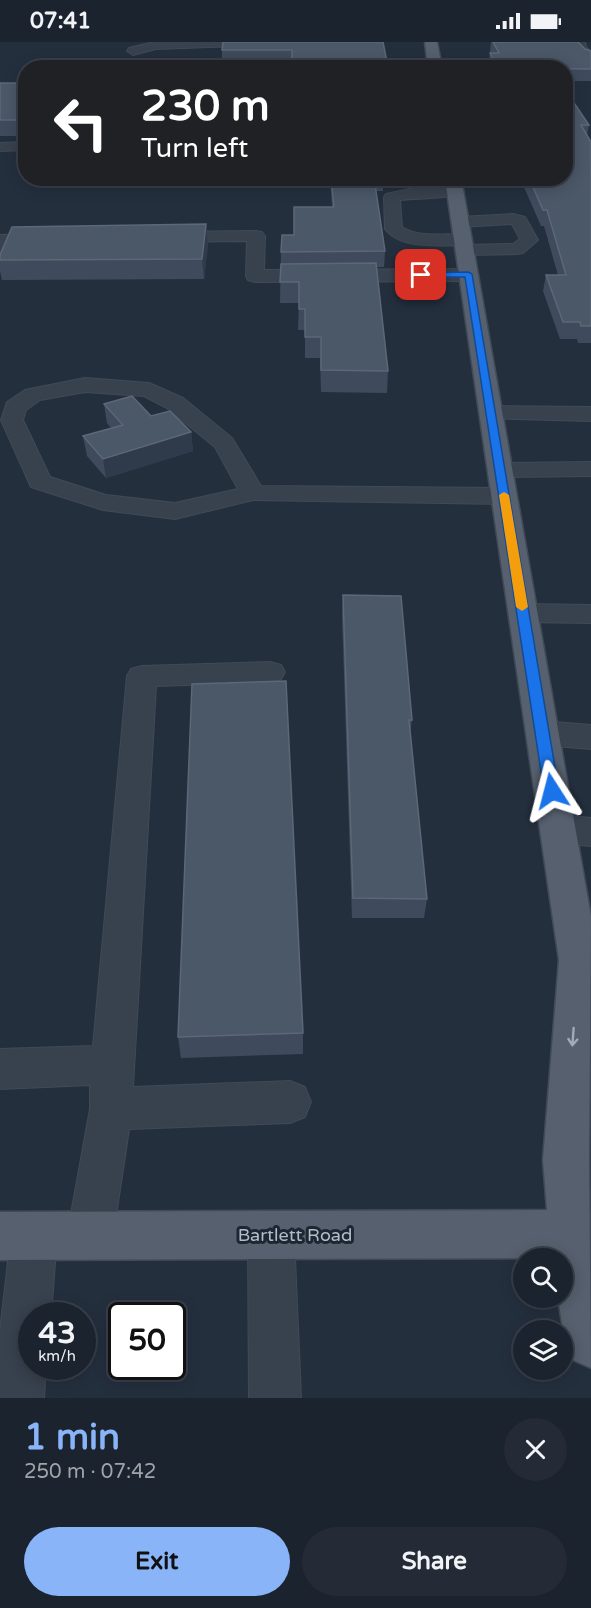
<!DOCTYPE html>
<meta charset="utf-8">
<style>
body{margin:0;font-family:"Varela Round",sans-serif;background:#242b36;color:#f1f3f6;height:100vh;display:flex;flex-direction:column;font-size:22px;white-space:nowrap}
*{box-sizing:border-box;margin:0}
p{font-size:20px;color:#a0a4aa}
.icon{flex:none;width:33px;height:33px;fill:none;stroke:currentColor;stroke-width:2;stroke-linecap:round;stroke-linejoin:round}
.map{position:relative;height:1356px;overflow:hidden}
.drawer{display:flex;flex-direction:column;background:#1b232e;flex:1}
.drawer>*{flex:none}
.hud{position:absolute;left:18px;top:18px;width:555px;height:126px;border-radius:24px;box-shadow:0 3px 15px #0003,0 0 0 2px #39404a;background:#202124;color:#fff;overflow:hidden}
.buttons{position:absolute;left:513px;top:1206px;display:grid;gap:12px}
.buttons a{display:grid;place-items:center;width:60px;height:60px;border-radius:50%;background:#1b232e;box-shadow:0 3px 15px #0003,0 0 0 2px #39404a;font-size:30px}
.speed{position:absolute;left:18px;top:1260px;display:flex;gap:12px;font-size:30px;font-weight:700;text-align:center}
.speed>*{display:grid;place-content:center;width:78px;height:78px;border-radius:50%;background:#1b232e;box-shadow:0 3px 15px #0003,0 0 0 2px #39404a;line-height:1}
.speed small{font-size:15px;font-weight:400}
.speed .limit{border:3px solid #111;border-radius:9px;background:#fff;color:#111}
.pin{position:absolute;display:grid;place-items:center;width:51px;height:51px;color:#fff;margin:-26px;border-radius:12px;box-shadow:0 3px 9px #0006}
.me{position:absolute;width:66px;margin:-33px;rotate:351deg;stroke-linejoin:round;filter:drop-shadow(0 0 4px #0008)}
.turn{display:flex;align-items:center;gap:21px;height:126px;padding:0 24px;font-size:27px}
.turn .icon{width:78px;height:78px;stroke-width:2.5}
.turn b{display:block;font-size:42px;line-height:51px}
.round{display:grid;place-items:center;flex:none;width:63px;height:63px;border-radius:32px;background:#242b36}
.overview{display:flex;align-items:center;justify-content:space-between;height:102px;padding:0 24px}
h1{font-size:36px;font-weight:700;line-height:45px;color:#8ab4f8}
.action{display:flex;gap:12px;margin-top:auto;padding:12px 24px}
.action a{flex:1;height:69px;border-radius:36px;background:#8ab4f8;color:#111;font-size:24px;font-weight:700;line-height:69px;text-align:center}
.action a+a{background:#242b36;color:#f1f3f6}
.status{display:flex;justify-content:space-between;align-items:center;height:42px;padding:0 30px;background:#1b232e;direction:ltr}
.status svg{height:16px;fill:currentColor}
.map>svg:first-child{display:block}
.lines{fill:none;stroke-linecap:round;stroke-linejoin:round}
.minor-casing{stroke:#414a57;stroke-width:2}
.major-casing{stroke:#414a57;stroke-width:3}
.minor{fill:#38414e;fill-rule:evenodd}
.major{fill:#56606e;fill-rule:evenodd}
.wall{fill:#3f4b5c}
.shaded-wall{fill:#2f3b4b}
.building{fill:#4b5868;stroke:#5c6777;stroke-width:1.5}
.oneway{stroke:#a1aab7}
.route{fill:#1a73e8;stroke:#114b97;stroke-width:1.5}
.slow{fill:#f59e0b}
.labels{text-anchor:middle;stroke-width:6;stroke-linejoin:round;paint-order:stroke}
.near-street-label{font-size:18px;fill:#b4bcc9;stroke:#1d2633}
</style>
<div class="status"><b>07:41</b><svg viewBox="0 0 49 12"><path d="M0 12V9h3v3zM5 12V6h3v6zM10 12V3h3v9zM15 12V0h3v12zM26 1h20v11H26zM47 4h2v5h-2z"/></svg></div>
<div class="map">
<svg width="591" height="1356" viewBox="0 0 591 1356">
<rect width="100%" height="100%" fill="#242f3e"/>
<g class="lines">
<g class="minor-casing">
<path id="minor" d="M154,0h89l-6,4 -81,3 -23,6 -6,-4 2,-3z
M573,0h12l1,5 5,5v11c-9,-2 -17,-12 -18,-21z
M26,100v8l-26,1v-8z
M419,145h36l8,5c-6,7 -49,6 -63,8l2,27c21,13 45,4 67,9l3,4 -6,5 47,-1 7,-5 -8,-15 -52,3 -6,-1 -3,-4 3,-4 6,-1 53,-3 12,3 13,23 -15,13 -6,1 -52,1 -6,-1 -3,-4 6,-5c-22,0 -61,5 -77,-16l-1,-32 2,-3z
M256,189l6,1 3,4 -1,34 204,-1 7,2 2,4 -2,4 -7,2 -213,1 -7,-2 -2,-4 1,-35 -82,1 -6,-1 -3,-4 3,-4 6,-1z
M49,191l6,1 3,4 -3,4 -44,2 -5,8 -6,1v-18z
M85,336l64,5 34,15 49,40 29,48 243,2 9,3 4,5 -4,5 -9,3 -251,-4 -78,19 -72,-9 -72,-23 -30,-67 6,-18 18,-12zM85,350l59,4 23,12 48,39 23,42 -63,14 -69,-8 -56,-18 -27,-57 3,-10 14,-10z
M491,364l100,1v14l-108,-3 -3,-5 3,-5z
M591,420v14l-91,1 -9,-2 -3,-5 3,-5 9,-2z
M523,562l68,1v18l-68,-1 -10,-2 -4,-7 4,-7z
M270,620l11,3 4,7 -4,7 -11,3 -114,4 -23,401 157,-6 15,6 6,15 -6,15 -15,6 -161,6 -16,107 -7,16 -16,7 -16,-7 -7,-16 23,-127v-24l-90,4v-40l93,-3 34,-370 4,-7 11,-3z
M542,679l49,4v24l-49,-4 -11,-4 -5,-8 5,-8z
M558,773l33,3v28l-33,-3 -12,-4 -5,-10 5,-10z
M271,1170l16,7 7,16 7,163h-52l-1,-163 7,-16z
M34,1171l16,7 7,16 -6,80h-19v50h14l-2,32h-44v-67l11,-95 7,-16z"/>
</g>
<g class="major-casing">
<path id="major" d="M425,0h12l5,26h-14z
M445,136h16l130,739 -2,243 2,208 -18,-8 -8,-18 -7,-44h4v-40l-562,2v-48l547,-2 -4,-50 16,-200z"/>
</g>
<use href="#minor" class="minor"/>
<use href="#major" class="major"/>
</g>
<path class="wall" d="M383,0l5,26h-96v-6h-70v-12z
M491,0h87l7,7 6,2v30h-25v-13h-77l-1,-2 2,-13h1l-1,-2z
M0,41h26v53h-26z
M566,49l23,34 -2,10 4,7v201h-13l-1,-4h-17l-17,-48 3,-16h12l-14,-49h-3l-21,-48h46z
M330,136h56l-1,9h-2v4h-7l9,60 -1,16h-7l11,104 -1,22 -66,-1 -1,-34h-15v-28h-7l1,-27h-19l1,-51 13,-17 38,-28z
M206,182l2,20 -4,35 -202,1 -2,-9v-16z
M104,362l47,12 40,16 2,19 -87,27 -19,-22 -4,-20 28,-8 -4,-5z
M343,553l69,125 -2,13 17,166 -3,19h-72l-10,-303z
M303,991v21l-122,4 -3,-21z"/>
<path class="shaded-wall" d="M206,182l2,20 -4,35 -2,-20z
M191,390l2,19 -87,27 -3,-19z"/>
<path class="building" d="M223,0h160l5,25h-8l1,1h-89v-18h-70z
M493,0h85l7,7 6,2v18l-94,-1 -7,-15h9z
M0,41h26v37h-26z
M566,49l23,34h-8l10,17v184h-10l-1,-4h-17l-17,-47h20l-19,-65h-4l-14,-32h37z
M331,136h43l11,73 -104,1 1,-17h12v-28h40z
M206,182l-4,35 -202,1v-5l12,-28z
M376,221l12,108 -67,-1v-33h-16v-28h-6v-27h-19l1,-18z
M132,354l19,20 19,-5 21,21 -88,27 -20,-23 40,-11 -19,-21z
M343,553l58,1 11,124h-3l18,179 -74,-1z
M286,639l17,352 -125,4 14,-353z"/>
<defs><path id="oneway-shaft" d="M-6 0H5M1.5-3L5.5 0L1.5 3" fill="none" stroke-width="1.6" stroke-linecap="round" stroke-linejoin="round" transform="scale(1.5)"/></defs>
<use class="oneway" href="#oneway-shaft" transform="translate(573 995) rotate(94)"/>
<path class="route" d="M468,230l4,2 87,517 -2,4h-10l-3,-4 -79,-514h-44l-4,-2 4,-2z"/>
<path class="slow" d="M504,450l5,3 19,112 -6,4 -6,-4 -17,-112z"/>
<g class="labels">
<g class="near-street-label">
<text x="295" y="1199">Bartlett Road</text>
</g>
</g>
</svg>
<div class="buttons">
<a><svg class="icon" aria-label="search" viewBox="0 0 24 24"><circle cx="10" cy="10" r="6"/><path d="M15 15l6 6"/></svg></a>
<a><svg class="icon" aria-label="layers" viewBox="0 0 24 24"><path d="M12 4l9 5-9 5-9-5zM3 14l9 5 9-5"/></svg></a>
</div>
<div class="speed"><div>43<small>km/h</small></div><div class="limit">50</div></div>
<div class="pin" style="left:421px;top:233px;background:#d93025"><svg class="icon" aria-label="arrive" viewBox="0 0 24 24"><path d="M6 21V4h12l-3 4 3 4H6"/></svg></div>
<svg class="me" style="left:552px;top:749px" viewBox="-20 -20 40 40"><path d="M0-17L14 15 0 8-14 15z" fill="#1a73e8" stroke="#fff" stroke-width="4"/></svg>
<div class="hud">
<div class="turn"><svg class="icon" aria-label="left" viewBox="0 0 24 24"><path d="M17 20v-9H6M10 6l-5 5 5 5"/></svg><div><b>230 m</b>Turn left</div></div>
</div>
</div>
<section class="drawer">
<div class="overview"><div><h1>1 min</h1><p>250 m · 07:42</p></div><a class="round"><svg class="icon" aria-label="close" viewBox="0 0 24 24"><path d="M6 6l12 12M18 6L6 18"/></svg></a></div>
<div class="action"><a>Exit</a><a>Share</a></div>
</section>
